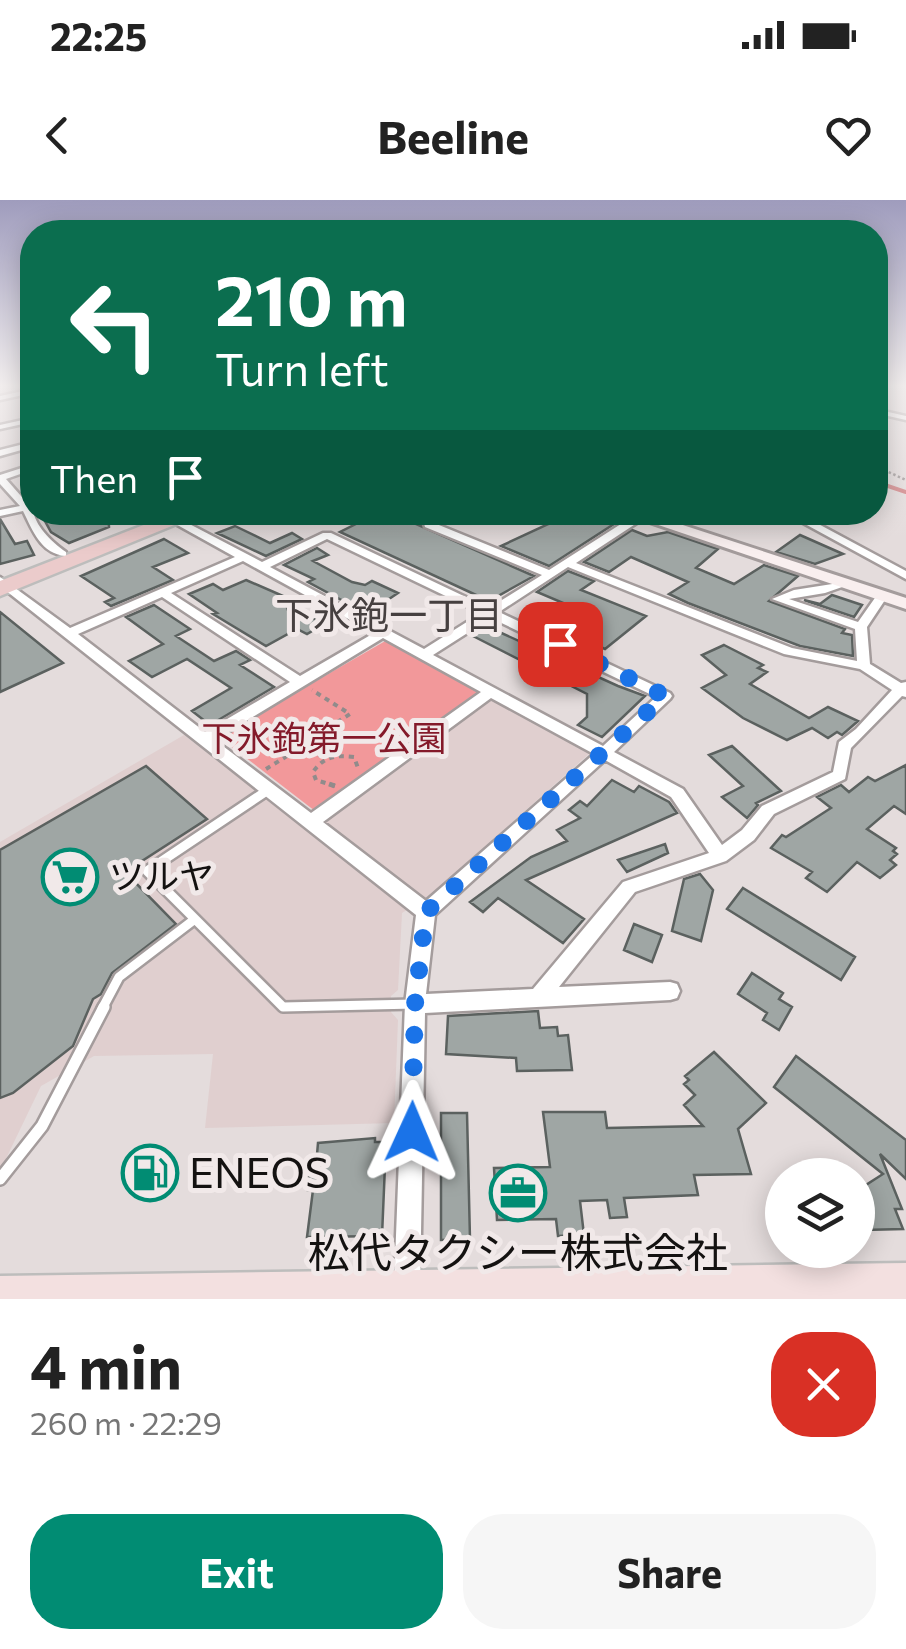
<!DOCTYPE html>
<meta charset="utf-8">
<style>
body{margin:0;font-family:Commissioner,"Noto Sans JP",sans-serif;background:#f6f6f6;color:#222;height:100vh;display:flex;flex-direction:column;font-size:38px;white-space:nowrap}
*{box-sizing:border-box;margin:0}
p{font-size:32px;color:#767676}
.icon{flex:none;width:55px;height:55px;fill:none;stroke:currentColor;stroke-width:2;stroke-linecap:round;stroke-linejoin:round}
.map{position:relative;height:1099px;overflow:hidden}
.drawer{display:flex;flex-direction:column;background:#fff;flex:1}
.drawer>*{flex:none}
.hud{position:absolute;left:20px;top:20px;width:868px;height:305px;border-radius:40px;box-shadow:0 5px 25px #0003;background:#0b6e4f;color:#fff;overflow:hidden}
.tools{position:absolute;left:765px;top:958px;display:grid;gap:20px}
.tools a{display:grid;place-items:center;width:110px;height:110px;border-radius:50%;background:#fff;box-shadow:0 5px 25px #0003;font-size:50px}
.pin{position:absolute;display:grid;place-items:center;width:85px;height:85px;color:#fff;margin:-42px;border-radius:20px;box-shadow:0 5px 15px #0006}
.me{position:absolute;width:110px;margin:-55px;rotate:1deg;stroke-linejoin:round;filter:drop-shadow(0 0 8px #0008)}
.turn{display:flex;align-items:center;gap:35px;height:210px;padding:0 30px;font-size:45px}
.turn .icon{width:130px;height:130px;stroke-width:2.5}
.turn b{display:block;font-size:70px;line-height:85px}
.then{display:flex;align-items:center;height:95px;padding:0 30px;background:#0003;gap:20px;font-size:38px}
.round{display:grid;place-items:center;flex:none;width:105px;height:105px;border-radius:40px;background:#f6f6f6}
.overview{display:flex;align-items:center;justify-content:space-between;height:170px;padding:0 30px}
h1{font-size:60px;font-weight:700;line-height:75px}
.cta{display:flex;gap:20px;margin-top:auto;padding:20px 30px}
.cta a{flex:1;height:115px;border-radius:40px;background:#018c73;color:#fff;font-size:40px;font-weight:700;line-height:115px;text-align:center}
.cta a+a{background:#f6f6f6;color:#222}
.status{display:flex;justify-content:space-between;align-items:center;height:70px;padding:0 50px;background:#fff;direction:ltr}
.status svg{height:28px;fill:currentColor}
header{display:flex;justify-content:space-between;align-items:center;height:130px;padding:0 30px;background:#fff;font-size:45px;font-weight:700}
.map>svg:first-child{display:block}
.built{fill:#e0cfcf}
.green{fill:#f2989a}
.lines{fill:none;stroke-linecap:round;stroke-linejoin:round}
.stream-far1{stroke:#d1797c;stroke-width:2.5}
.stream{stroke:#d1797c;stroke-width:4}
.building{fill:#9fa6a4;stroke:#5b615f;stroke-width:2.5}
.lane-far1-casing{stroke:#a49c9c;stroke-width:14}
.lane-casing{stroke:#a49c9c;stroke-width:16}
.street-casing{stroke:#a49c9c;stroke-width:5}
.secondary-casing{stroke:#a49c9c;stroke-width:6}
.primary-casing{stroke:#bdbdbc;stroke-width:5}
.highway-casing{stroke:#bdbdbc;stroke-width:5}
.path-far2{stroke:#918b8b;stroke-width:2.5;stroke-dasharray:2.5 2.5;stroke-linecap:butt}
.path-far1{stroke:#918b8b;stroke-width:4;stroke-dasharray:5 5;stroke-linecap:butt}
.path{stroke:#918b8b;stroke-width:5;stroke-dasharray:6 6;stroke-linecap:butt}
.lane-far1{stroke:#fff;stroke-width:9}
.lane{stroke:#fff;stroke-width:11}
.street{fill:#fff;fill-rule:evenodd}
.secondary{fill:#f9efef;fill-rule:evenodd}
.primary{fill:#f3e0e0;fill-rule:evenodd}
.highway{fill:#ebcbcb;fill-rule:evenodd}
.route{stroke:#1a73e8;stroke-width:18;stroke-dasharray:0 32.4}
.labels{text-anchor:middle;stroke-width:10;stroke-linejoin:round;paint-order:stroke}
.park-label{font-size:35px;fill:#841a2a;stroke:#f1e9e9}
.poi-label{font-size:35px;fill:#141211;stroke:#f1e9e9;text-anchor:start}
.neighbourhood-label{font-size:38px;fill:#464040;stroke:#f1e9e9}
.near-poi-label{font-size:42px;fill:#141211;stroke:#f1e9e9;text-anchor:start}
</style>
<div class="status"><b>22:25</b><svg viewBox="0 0 49 12"><path d="M0 12V9h3v3zM5 12V6h3v6zM10 12V3h3v9zM15 12V0h3v12zM26 1h20v11H26zM47 4h2v5h-2z"/></svg></div>
<header><svg class="icon" aria-label="back" viewBox="0 0 24 24"><path d="M15 5l-7 7 7 7"/></svg>Beeline<svg class="icon" aria-label="heart" viewBox="0 0 24 24"><path d="M12 20l-8-8c-3-5 5-10 8-4 3-6 11-1 8 4z"/></svg></header>
<div class="map">
<svg width="906" height="1099" viewBox="0 0 906 1099">
<rect width="100%" height="100%" fill="#e4dcdc"/>
<path class="built" d="M489,495l102,57 -158,141 -31,20 -4,77 -7,6v16l7,8 -4,103 -189,5 8,-74 -119,2 -53,30 -41,85v-329l184,-107 121,94z"/>
<path class="green" d="M387,440l92,53 -164,118 -96,-74z"/>
<g class="lines">
<path class="stream-far1" d="M875,281l11,4"/>
<path class="stream" d="M879,283l27,9"/>
</g>
<path class="building" d="M40,312h68l1,15 -40,16 -18,-11z
M380,312h9l145,64 -45,25 -149,-69z
M574,312l43,10 -68,44 -48,-20z
M0,319l15,25 12,-3 7,14 -34,9z
M235,326l35,17 22,-10 10,6 -36,17 -49,-23z
M632,330l15,6 21,-4 50,17 -22,19 38,16 30,-19 34,11 -29,25 76,28 -3,4 10,2 1,21 -53,-10 -112,-43 -19,-9 19,-12 -57,-25 -22,15 -25,-10z
M800,335l43,19 -28,10 -39,-12z
M164,339l24,14 -35,14 20,13 -62,26 -6,-4 9,-4 -33,-22z
M317,348l11,7 -15,6 39,21 13,3 7,-4 26,12 -18,12 -6,-3 -14,8 -52,-28 6,-3 -30,-14z
M568,371l26,10 -13,9 65,26 -41,33 -61,-27 24,-17 -31,-13z
M246,380l37,16 7,20 8,-5 26,13 -17,10 -10,-5 -31,17 -53,-32 4,-1 -28,-19 24,-10 10,6z
M832,395l30,10 -8,12 -50,-17 16,4z
M154,405l36,24 -14,7 38,25 22,-10 14,9 -10,5 34,22 -64,38 -18,-14 39,-23 -44,-29 -35,18 -23,-16 34,-17 -37,-27z
M0,412l63,51 -63,29z
M486,426l132,60 27,10 -43,41 -24,-12 9,-8v-23l-116,-59z
M724,445l39,20 -5,3 9,4 -17,12 59,34 19,-11 30,14 -16,14 -5,-3 -9,6 -16,-10 -25,12 -44,-22 -41,-30 24,-13 -24,-20z
M732,546l49,45 -25,12 2,2 -11,13 -25,-21 21,-11 -34,-31z
M906,565v49l-12,-8 -27,23 29,19 -3,3 4,3 -7,6 6,5 -16,13 -23,-16 -30,30 -21,-14 6,-6 -41,-24 11,-13 4,2 45,-29 -14,-11 24,-12 8,7 19,-15 7,4z
M146,566l61,53 -82,53 51,52 -64,49 -11,21 -8,5 -20,47 -60,47 -13,5v-248z
M612,580l22,12 5,-6 30,16 8,11 -151,67 58,39 -21,24 -65,-45 -15,14 -13,-10 61,-45 36,-16 -10,-11 23,-12 -11,-8 11,-9 7,5z
M665,644l3,9 -41,19 -9,-12z
M700,674l13,16 -12,51 -29,-10 12,-52z
M743,688l112,69 -14,23 -114,-71z
M634,724l28,11 -10,27 -28,-12z
M752,773l31,20 -4,6 13,8 -13,23 -16,-10 4,-7 -29,-19z
M538,811l2,17 17,-1 1,9 10,-1 4,35 -55,1 -1,-13 -70,-4 2,-38z
M714,852l52,51 -28,26 13,45 -57,1 4,20 -74,3 3,19 -17,1 -3,-18 -27,1 4,34 -26,1 -2,-17 -59,1 -3,-52 56,-1 -7,-55h62l2,16 96,-2 -19,-21 11,-10 -11,-11 5,-4 -4,-4z
M796,856l110,84v39l-26,-25 22,55h-7l8,20 -40,1 -5,-16v-18l8,-11 17,-11 -109,-87z
M441,913h26l3,126 -29,1z
M375,938v4h11l-4,94 -75,1 6,-47h-5l2,-24h6l2,-23z"/>
<g class="lines">
<g class="lane-far1-casing">
<path id="lane-far1" d="M195,719l88,88 132,-3
M102,809l17,-32 76,-58 -48,-48 121,-81"/>
</g>
<g class="lane-casing">
<path id="lane" d="M0,979l42,-53 62,-119"/>
</g>
<g class="street-casing">
<path id="street" d="M32,189v4l-32,7v-4z
M875,209l31,7v4l-31,-7z
M32,218v4l-32,7v-4z
M32,242v5l-32,9v-6z
M28,266l4,2v8l-6,-4 -20,7 22,25 4,-1c0,20 17,37 34,49v4c-25,-2 -33,-25 -43,-45l-23,5v-6l20,-4 -20,-22v-9z
M421,312h10l3,11 115,47 86,-55h8v4l-67,44 216,85 65,13 -2,-32 -83,-30 22,-9 51,-8v4l-20,7 -36,6 69,23 19,-27h8l2,2 -20,30 3,37 31,19 5,-1v15l-4,-1 -51,52 -6,31 -71,35 -20,26 -28,21 -91,31 -76,95 111,-5 7,2 3,7 -3,7 -7,2 -245,13 -5,274 -4,9 -6,3 -12,-3 -4,-9 11,-283 11,-89 -416,-329v-9l70,51 165,-71 -63,-35v-4l4,-1 86,45 61,-29h8l158,75 53,-33 -117,-48zM327,339l154,74 -57,36 -154,-82zM243,361l131,72 -74,43 -129,-83zM568,367l216,87 76,15 32,21 -36,39 -17,13 -6,30 -71,34 -20,24 -20,15 -39,-56 -69,-37 56,-53 2,-3 -2,-3 -171,-81zM162,397l128,85 -85,50 -127,-98zM491,418l165,79 -53,49 -170,-91zM383,438l98,54 -170,121 -96,-73zM491,498l103,56 -168,147 -103,-79zM605,560l66,37 38,56 -86,29 -90,107 -107,5 9,-79z
M783,312h13l110,59v8z"/>
</g>
<g class="secondary-casing">
<path id="secondary" d="M620,312h23l263,86v11z"/>
</g>
<g class="primary-casing">
<path id="primary" d="M906,1063v36h-906v-23z"/>
</g>
<g class="highway-casing">
<path id="highway" d="M177,312h29l-206,84v-15z"/>
</g>
<path class="path-far2" d="M875,266l31,14"/>
<path class="path-far1" d="M309,551l18,7
M266,569l26,-16 17,-2 5,-14 36,-23 -38,-24
M335,586l-19,-6 -3,-8c11,-16 23,-17 41,-15l4,11"/>
<path class="path" d="M329,584l6,2"/>
<use href="#lane-far1" class="lane-far1"/>
<use href="#lane" class="lane"/>
<use href="#street" class="street"/>
<use href="#secondary" class="secondary"/>
<use href="#primary" class="primary"/>
<use href="#highway" class="highway"/>
</g>
<linearGradient id="sky" x2="0" y2="1"><stop stop-color="#9f9cbd"/><stop offset="0.55" stop-color="#f3efef"/><stop offset="1" stop-color="#f3efef" stop-opacity="0"/></linearGradient>
<rect width="906" height="337" fill="url(#sky)"/>
<g class="lines">
<path class="route" d="M412,932l3,-128 11,-92 239,-216 -105,-52"/>
</g>
<defs>
<g id="supermarket-ring" transform="scale(2.875)"><circle r="9.5" fill="#f1e9e9" stroke="#018c73" stroke-width="1.5"/><path d="M-6-5.5h2.5l.6 2H6L4.5 2H-2.5L-4.4-4H-6ZM-1.5 3.2a1.3 1.3 0 1 0 .1 0ZM3 3.2a1.3 1.3 0 1 0 .1 0Z" fill="#018c73"/></g>
<g id="fuel-ring" transform="scale(2.875)"><circle r="9.5" fill="#f1e9e9" stroke="#018c73" stroke-width="1.5"/><path d="M-5.5-6h7V0h2V4h1.3V-2.5L3-4.5l.8-.8L6-3V5H2.5V1h-1V6h-7ZM-4.2-4.7v3.2H.2V-4.7Z" fill="#018c73"/></g>
<g id="office-ring" transform="scale(2.875)"><circle r="9.5" fill="#f1e9e9" stroke="#018c73" stroke-width="1.5"/><path d="M-6-3h4V-5.5h4V-3h4V5H-6ZM-1-4.5V-3h2v-1.5ZM-6 0V1H6V0Z" fill="#018c73"/></g>
</defs>
<g fill-rule="evenodd">
<use href="#supermarket-ring" x="70" y="677"/>
<use href="#fuel-ring" x="150" y="973"/>
<use href="#office-ring" x="518" y="993"/>
</g>
<g class="labels">
<g class="park-label">
<text x="324" y="551">下氷鉋第一公園</text>
</g>
<g class="poi-label">
<text x="109" y="689">ツルヤ</text>
</g>
<g class="neighbourhood-label">
<text x="389" y="429">下氷鉋一丁目</text>
</g>
<g class="near-poi-label">
<text x="189" y="988">ENEOS</text>
<text x="518" y="1068" text-anchor="middle">松代タクシー株式会社</text>
</g>
</g>
</svg>
<div class="tools">
<a><svg class="icon" aria-label="layers" viewBox="0 0 24 24"><path d="M12 4l9 5-9 5-9-5zM3 14l9 5 9-5"/></svg></a>
</div>
<div class="pin" style="left:560px;top:444px;background:#d93025"><svg class="icon" aria-label="arrive" viewBox="0 0 24 24"><path d="M6 21V4h12l-3 4 3 4H6"/></svg></div>
<svg class="me" style="left:412px;top:932px" viewBox="-20 -20 40 40"><path d="M0-17L14 15 0 8-14 15z" fill="#1a73e8" stroke="#fff" stroke-width="4"/></svg>
<div class="hud">
<div class="turn"><svg class="icon" aria-label="left" viewBox="0 0 24 24"><path d="M17 20v-9H6M10 6l-5 5 5 5"/></svg><div><b>210 m</b>Turn left</div></div>
<div class="then">Then<svg class="icon" aria-label="arrive" viewBox="0 0 24 24"><path d="M6 21V4h12l-3 4 3 4H6"/></svg></div>
</div>
</div>
<section class="drawer">
<div class="overview"><div><h1>4 min</h1><p>260 m · 22:29</p></div><a class="round" style="background:#d93025;color:#fff"><svg class="icon" aria-label="close" viewBox="0 0 24 24"><path d="M6 6l12 12M18 6L6 18"/></svg></a></div>
<div class="cta"><a>Exit</a><a>Share</a></div>
</section>
